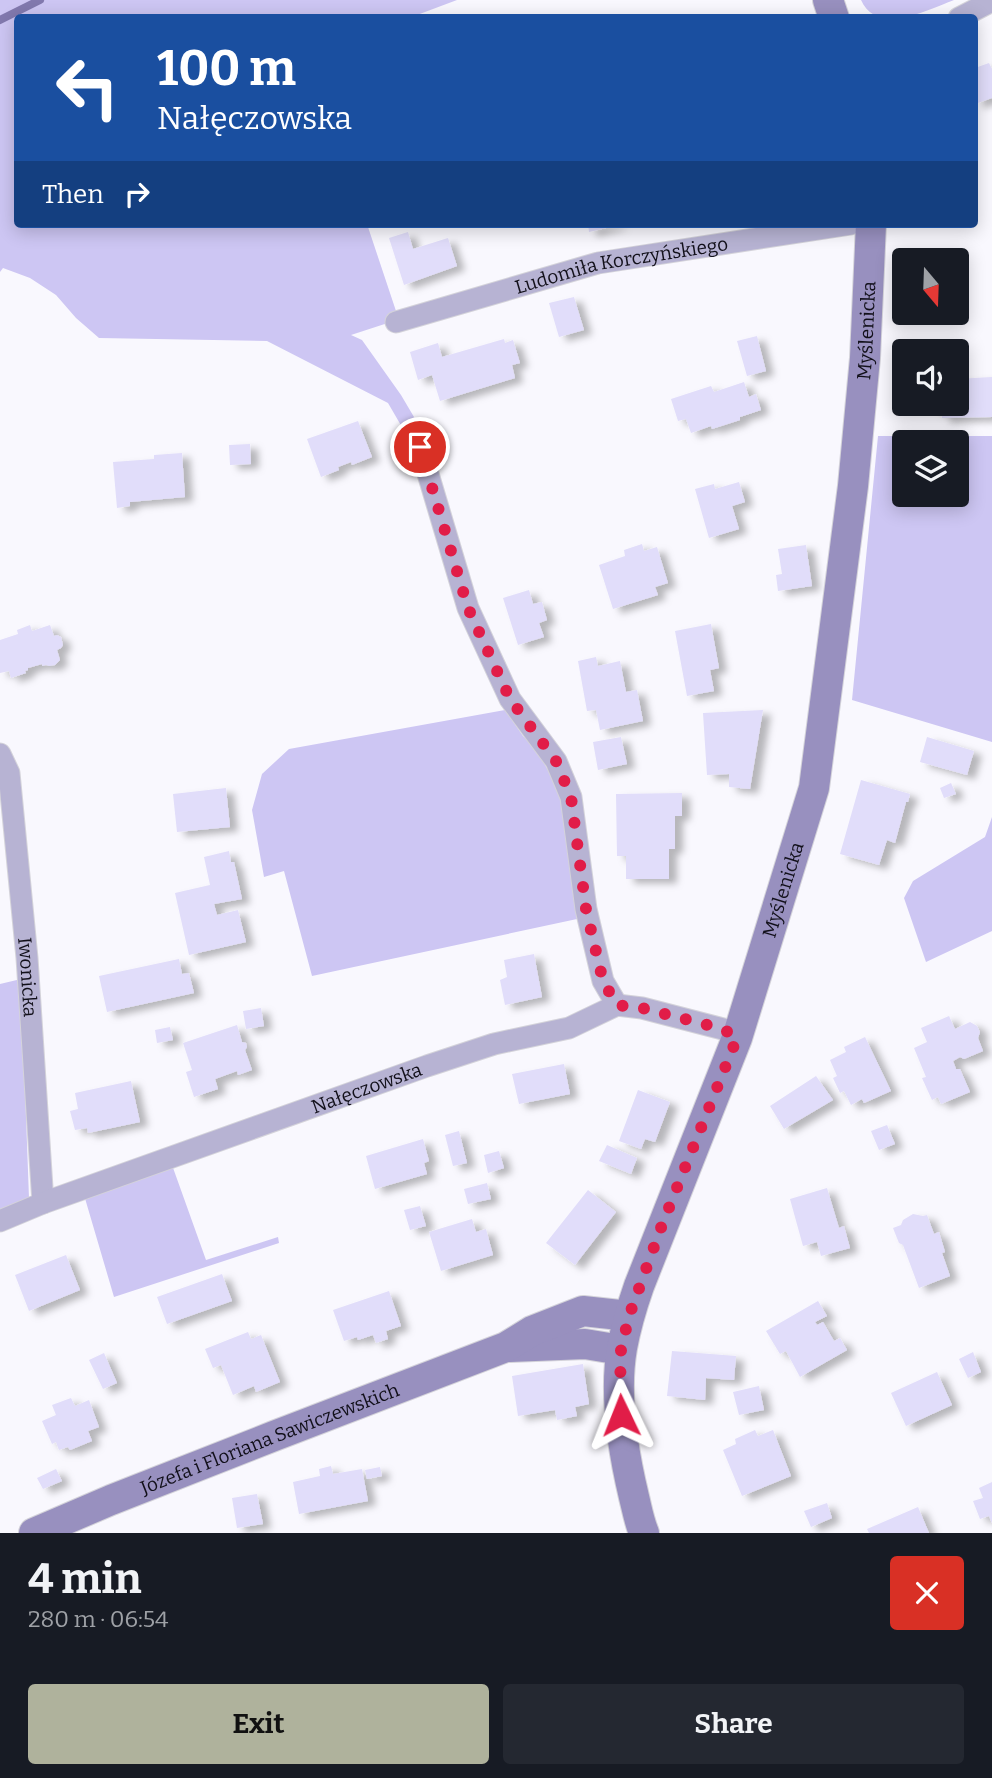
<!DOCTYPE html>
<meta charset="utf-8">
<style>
body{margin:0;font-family:Bitter,serif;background:#242831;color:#f1f3f6;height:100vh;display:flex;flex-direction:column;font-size:26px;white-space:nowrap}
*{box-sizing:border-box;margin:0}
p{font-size:23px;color:#9ea1a6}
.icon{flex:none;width:38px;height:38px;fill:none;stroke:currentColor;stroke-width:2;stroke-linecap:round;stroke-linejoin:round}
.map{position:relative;height:1533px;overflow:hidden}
.drawer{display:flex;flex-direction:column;background:#171b24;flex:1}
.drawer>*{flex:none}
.guide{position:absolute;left:14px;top:14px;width:964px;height:214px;border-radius:7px;box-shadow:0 4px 18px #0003;background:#1a4fa0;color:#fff;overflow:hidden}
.needle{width:46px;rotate:161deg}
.controls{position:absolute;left:892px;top:248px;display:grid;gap:14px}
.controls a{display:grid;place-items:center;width:77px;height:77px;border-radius:7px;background:#171b24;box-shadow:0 4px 18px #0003;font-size:35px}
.pin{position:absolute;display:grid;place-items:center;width:60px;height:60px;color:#fff;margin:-30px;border:4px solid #fff;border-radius:50%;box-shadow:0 2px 7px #0007}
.me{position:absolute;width:77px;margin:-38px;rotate:358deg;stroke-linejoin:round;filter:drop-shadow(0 0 5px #0008)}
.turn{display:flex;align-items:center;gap:24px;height:147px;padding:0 28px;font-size:32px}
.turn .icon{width:91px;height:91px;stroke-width:2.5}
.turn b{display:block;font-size:49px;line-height:60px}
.then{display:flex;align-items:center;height:66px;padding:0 28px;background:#0003;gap:14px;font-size:26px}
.round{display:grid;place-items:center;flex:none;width:74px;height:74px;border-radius:7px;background:#242831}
.overview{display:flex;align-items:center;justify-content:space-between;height:119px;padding:0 28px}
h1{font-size:42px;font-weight:700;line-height:52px}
.primary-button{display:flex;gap:14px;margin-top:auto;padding:14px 28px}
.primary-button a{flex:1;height:80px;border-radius:7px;background:#afb29c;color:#111;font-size:28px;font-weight:700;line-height:80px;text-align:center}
.primary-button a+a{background:#242831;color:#f1f3f6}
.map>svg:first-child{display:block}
.green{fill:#cdc6f3;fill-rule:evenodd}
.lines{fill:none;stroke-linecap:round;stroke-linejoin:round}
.stream{stroke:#8279ae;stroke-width:8}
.building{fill:#e1ddfa;filter:url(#shadow)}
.street-casing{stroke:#d4d3da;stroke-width:23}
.secondary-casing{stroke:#d4d3da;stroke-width:32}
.street{stroke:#b7b3d3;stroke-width:21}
.secondary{stroke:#9890bf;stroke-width:30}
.route{stroke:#e11d48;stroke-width:12;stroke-dasharray:0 21.6}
.labels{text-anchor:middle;stroke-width:7;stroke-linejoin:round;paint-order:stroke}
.street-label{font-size:19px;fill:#12101a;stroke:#f9f8fe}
</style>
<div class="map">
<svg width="992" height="1533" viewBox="0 0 992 1533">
<defs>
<filter id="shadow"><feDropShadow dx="8" dy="4.5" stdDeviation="3.5" flood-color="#0004"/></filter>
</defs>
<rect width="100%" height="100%" fill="#f9f8fe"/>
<path class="green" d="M0,0h457l-48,18h-391v206h349l29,87 4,8 -49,16 11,5 39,55 26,44 -14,7 -25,-43 -121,-62 -168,-3 -23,-20 -20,-23 -26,-17 -27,-10 -3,4z
M861,0h93c-26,10 -77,36 -93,0z
M878,436h114v306l-140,-42zM905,443h52v52h-52z
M505,710l18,26 14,13 24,47 16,123 -265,57 -28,-105 -20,6 -12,-67 10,-36 27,-25z
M992,817v114l-66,31 -22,-64 9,-17 72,-44z
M21,979l8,219 -29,12v-226z
M172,1165l34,95 72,-23 1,6 -165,54 -30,-102z"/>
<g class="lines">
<path class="stream" d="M0,20l40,-20"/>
</g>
<path class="building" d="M989,63l3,6v29l-17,6v-36z
M588,224h31v1l-30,7z
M408,232l5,17 35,-11 9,28 -53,19 -15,-47z
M574,297l10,33 -25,7 -10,-34z
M757,336l9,35 -19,5 -10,-35z
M504,339l1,4 8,-3 7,23 -8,2 3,13 -75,23 -8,-26 -14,5 -8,-28 28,-9 4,14z
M992,377v40l-50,1 -1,-8 -7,1 -1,-7h24v-25z
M744,382l5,15 7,-3 5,16 -21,7v3l-28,9 -1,-3 -20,7 -5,-14 -8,2 -7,-22 40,-13 3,6z
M358,421l14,36 -20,8 -1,-3 -13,5 1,3 -18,7 -14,-38z
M250,444l1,20 -21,1 -1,-20z
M182,453l3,44 -55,5v4l-13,2 -4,-46 41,-3v-4z
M739,482l6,20 -13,4 7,23 -30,9 -14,-49 19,-5 1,5z
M642,544l2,7 13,-4 11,36 -13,4 3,8 -45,14 -14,-44 26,-9 -1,-6z
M806,545l6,41 -34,5 -2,-16 6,-1 -4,-25z
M529,590l4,14 9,-2 5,18 -8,3 5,14 -26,8 -15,-47z
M711,624l8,44 -9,2 4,21 -27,5 -12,-65z
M30,625l2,6 18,-6 4,11 3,-1 4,2 2,8 -2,3 -4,2 3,10 -5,5 -6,1 -3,-1 -4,1v-2l-14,4v2l-3,1 1,2 -15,5 -2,-7 -9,2v-33l18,-6 -1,-4z
M596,657l2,9 22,-5 6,31 11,-2 6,31 -43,9 -4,-20 -9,1 -9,-50z
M763,710l-13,79 -21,-2v-13l-22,1 -4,-62z
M621,737l6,27 -29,6 -5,-28z
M927,737l47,14 -7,24 -47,-13z
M861,780l49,14 -2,8h-2l-11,41 -8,-3 -8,25 -39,-11z
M951,783l5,11 -12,4 -4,-10z
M226,788l4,39 -53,5 -4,-38z
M682,793v23h-7v33h-6v30h-43v-23h-9l-1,-62z
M229,851l2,11h3l8,37 -28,5 3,11 21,-5 8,32 -57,13 -14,-62 35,-8 -6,-28z
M534,954l8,43 -37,8 -5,-25 7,-3 -3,-17z
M179,959l3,15 7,-1 5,20 -87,19 -8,-36z
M261,1008l3,18 -18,3 -3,-18z
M949,1016l6,13 15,-7 7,4 3,6 -2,6 5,13 -19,8 -4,-2 -7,4 3,8h4l10,23 -29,12 -3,-7 -6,3 -10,-22 4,-1 -12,-29 13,-6 -6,-14z
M237,1025l5,17 4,1 1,4 -2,3 7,20 -14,5 -1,-4 -22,8 3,10 -24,8 -8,-25 6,-2 -9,-27z
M170,1027l3,13 -16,3 -2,-13z
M865,1037l26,54 -27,12 -2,-4 -11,6 -7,-14 -4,2 -7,-15 4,-2 -7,-16 16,-8 -2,-5z
M564,1064l6,30 -51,10 -7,-30z
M816,1076l17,24 -49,29 -14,-23z
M131,1081l9,41 -52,11 -1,-5 -12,2 -5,-19 8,-2 -3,-16z
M638,1090l32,12 -15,40 -10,-3 -4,10 -22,-8z
M887,1125l8,19 -16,6 -8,-19z
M459,1131l8,32 -14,3 -8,-31z
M423,1139l6,22 -5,2 3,11 -52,15 -9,-33z
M607,1145l30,13 -6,16 -32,-13z
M499,1151l5,17 -16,5 -4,-18z
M487,1183l4,16 -23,5 -4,-15z
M827,1188l12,40 5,-2 6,22 -29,8 -4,-14 -14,4 -13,-47z
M588,1190l28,22 -41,53 -29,-22z
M420,1206l6,20 -16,4 -6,-20z
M913,1214l10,2 4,-1 7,19 5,-2 6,20 -3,1 8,23 -31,12 -16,-43 -4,-2 -6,-15 8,-3 2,-5z
M472,1219l4,13 10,-3 7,26 -52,16 -12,-39z
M66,1255l14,35 -51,21 -14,-36z
M222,1274l10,27 -65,23 -10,-27z
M389,1291l12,35 -15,5 2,8 -12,4 -3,-8 -15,5 -1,-3 -13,4 -11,-31z
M818,1301l9,15 -12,6 2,3 6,-3 11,19 6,-3 7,12 -47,27 -14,-26 -6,3 -14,-23z
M248,1332l3,7 10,-4 19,47 -24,10 -2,-6 -21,9 -12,-30 -8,3 -8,-19z
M672,1351l64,5 -2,24 -28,-2 -1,22 -38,-4z
M973,1352l8,20 -13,6 -9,-19z
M104,1353l13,30 -14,6 -14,-29z
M583,1364l6,40 -14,3 2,9 -20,4 -2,-10 -37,6 -6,-40z
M937,1372l15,33 -46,21 -15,-33z
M759,1386l5,24 -25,5 -6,-23z
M71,1398l4,8 14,-6 10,27 -11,4 4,10 -22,9 -2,-3 -9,3 -3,-8 -4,2 -10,-23 14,-6 -4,-10z
M755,1430l3,6 15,-6 18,46 -49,20 -19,-46 13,-6 -1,-5z
M331,1466l2,8 29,-5 6,32 -69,13 -6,-32 27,-6 -1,-7z
M380,1467l2,9 -15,3 -2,-9z
M56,1469l6,12 -19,8 -6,-11z
M992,1482v41l-3,-7 -9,3 -7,-18 10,-3 -4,-10z
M257,1494l6,30 -26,4 -5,-30z
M827,1503l5,15 -21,9 -7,-16z
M918,1507l11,26h-60l-2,-4z"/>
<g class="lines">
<g class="street-casing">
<g id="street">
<path d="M959,18l33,-17"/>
<path id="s1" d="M396,322l202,-59 253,-39"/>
<path d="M420,447l48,161 42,91 46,62 15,36 15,112 17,72 14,24"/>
<path id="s2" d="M0,754l9,19 18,185 16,245"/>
<path id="s3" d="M0,1221l43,-18 384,-137 67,-22 75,-16 48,-23 25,3 81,21 14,9"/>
</g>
</g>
<g class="secondary-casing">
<g id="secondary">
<path d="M828,0l6,18"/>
<path d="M510,1347l75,-3 36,6"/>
<path id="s4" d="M34,1533l77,-33 163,-64 232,-89 26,-16 51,-20 46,5"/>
<path id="s5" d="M644,1533c-5,-12 -7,-24 -10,-36 -11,-46 -20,-103 -12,-149 4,-22 10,-42 17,-62l98,-248 77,-250 39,-302 12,-128 6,-134"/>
</g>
</g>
<use href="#street" class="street"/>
<use href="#secondary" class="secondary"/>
</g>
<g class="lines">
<path class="route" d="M420,447l48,161 42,91 46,62 15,36 15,112 17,72 14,24 25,3 81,21 14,9 -75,187 -33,91 -8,34 -1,37 1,28"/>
</g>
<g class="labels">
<g class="street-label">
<text dy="7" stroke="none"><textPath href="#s1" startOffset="233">Ludomiła Korczyńskiego</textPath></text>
<text dy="7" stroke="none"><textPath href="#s5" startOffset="1241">Myślenicka</textPath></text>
<text dy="7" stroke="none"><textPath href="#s5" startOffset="674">Myślenicka</textPath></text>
<text dy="7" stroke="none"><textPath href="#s2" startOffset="226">Iwonicka</textPath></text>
<text dy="7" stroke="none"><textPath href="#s3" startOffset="390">Nałęczowska</textPath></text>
<text dy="7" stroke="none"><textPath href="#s4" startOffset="254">Józefa i Floriana Sawiczewskich</textPath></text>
</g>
</g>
</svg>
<div class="controls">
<a><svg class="needle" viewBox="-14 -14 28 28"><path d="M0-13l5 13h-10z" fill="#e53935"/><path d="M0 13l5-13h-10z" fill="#9ea1a6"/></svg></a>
<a><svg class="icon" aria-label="sound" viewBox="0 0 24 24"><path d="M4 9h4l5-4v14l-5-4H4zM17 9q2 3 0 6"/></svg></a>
<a><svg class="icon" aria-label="layers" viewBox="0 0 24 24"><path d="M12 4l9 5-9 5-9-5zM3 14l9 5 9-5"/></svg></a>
</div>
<div class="pin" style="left:420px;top:447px;background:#d93025"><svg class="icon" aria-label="arrive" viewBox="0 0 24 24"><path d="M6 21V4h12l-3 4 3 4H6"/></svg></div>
<svg class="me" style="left:621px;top:1415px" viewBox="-20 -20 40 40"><path d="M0-17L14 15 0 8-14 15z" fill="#e11d48" stroke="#fff" stroke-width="4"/></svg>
<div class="guide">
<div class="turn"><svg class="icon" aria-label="left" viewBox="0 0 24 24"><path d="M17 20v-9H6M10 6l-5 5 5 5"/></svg><div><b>100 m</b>Nałęczowska</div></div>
<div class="then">Then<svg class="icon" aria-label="right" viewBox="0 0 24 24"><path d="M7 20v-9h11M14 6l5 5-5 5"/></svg></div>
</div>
</div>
<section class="drawer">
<div class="overview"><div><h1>4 min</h1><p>280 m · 06:54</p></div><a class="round" style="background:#d93025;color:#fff"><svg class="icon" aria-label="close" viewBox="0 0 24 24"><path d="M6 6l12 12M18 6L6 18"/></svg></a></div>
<div class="primary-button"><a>Exit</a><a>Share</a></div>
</section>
